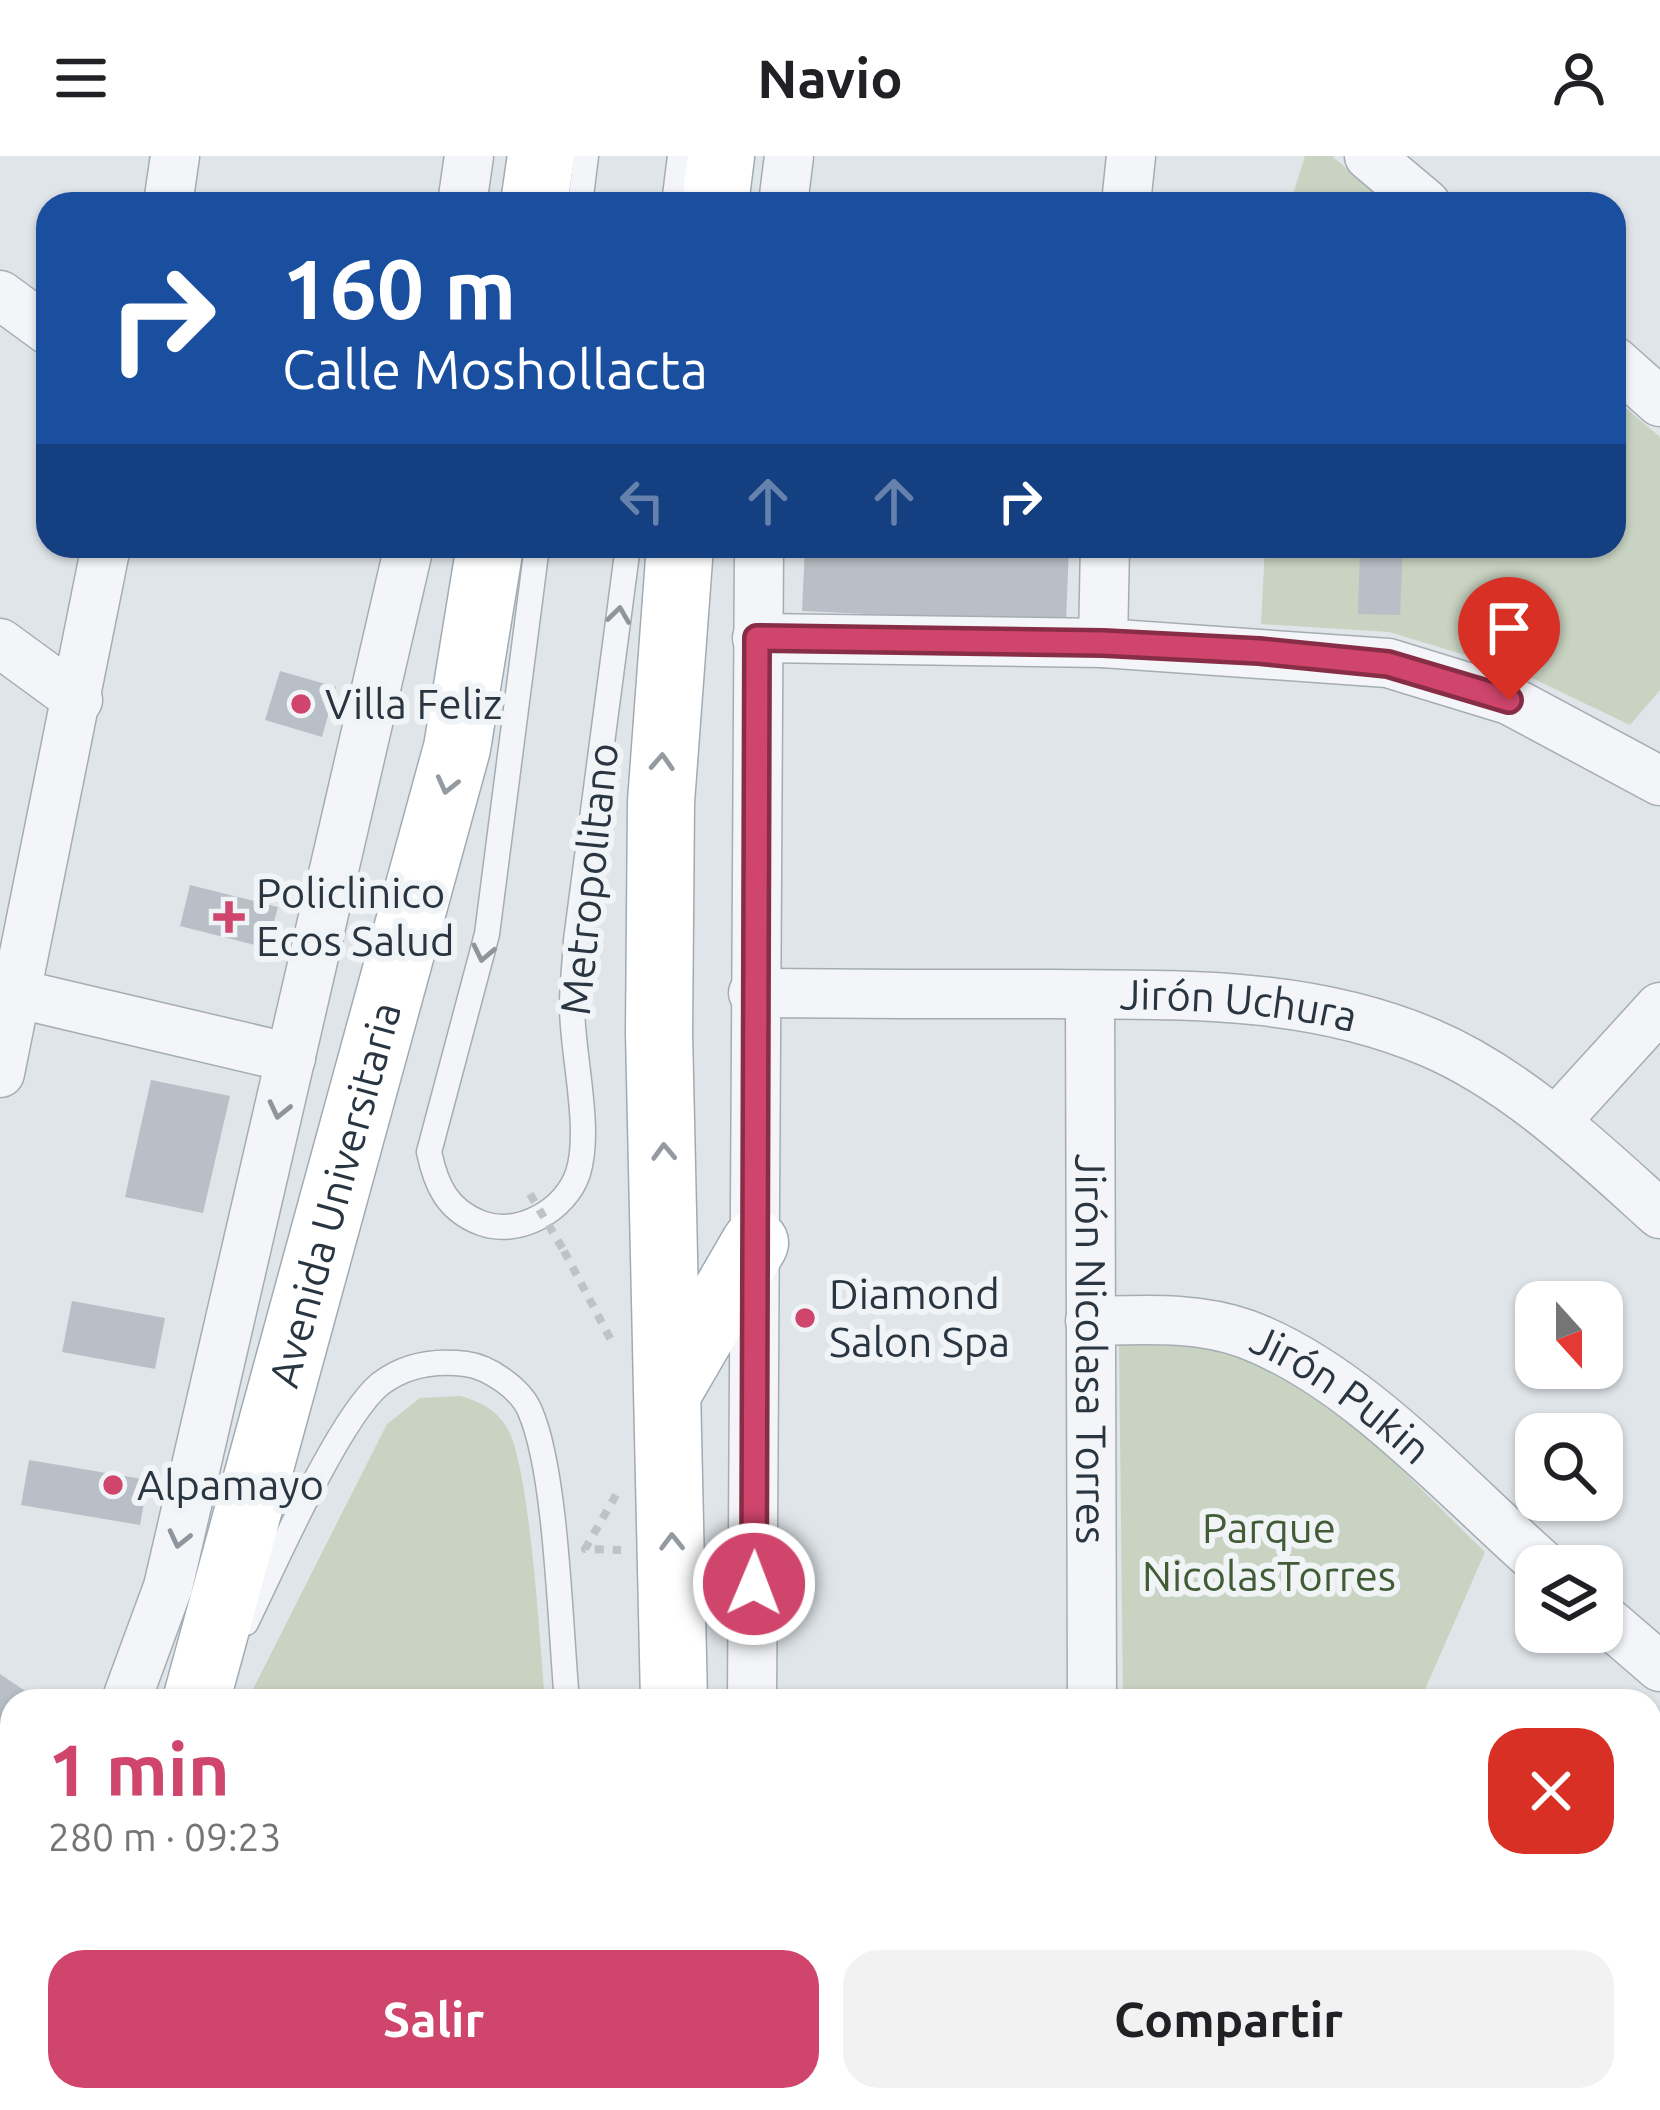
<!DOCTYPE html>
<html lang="es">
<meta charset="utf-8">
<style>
body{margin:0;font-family:Ubuntu,sans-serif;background:#f2f2f2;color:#202124;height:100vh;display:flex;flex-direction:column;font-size:45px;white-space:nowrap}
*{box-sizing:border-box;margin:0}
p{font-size:39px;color:#757577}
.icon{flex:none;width:66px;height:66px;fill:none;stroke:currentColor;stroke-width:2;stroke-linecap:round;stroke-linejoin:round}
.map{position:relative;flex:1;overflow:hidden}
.panel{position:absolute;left:0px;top:1533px;width:1662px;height:423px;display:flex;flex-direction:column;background:#fff;border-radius:36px 36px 0 0;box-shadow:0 3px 9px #0004}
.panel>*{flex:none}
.guide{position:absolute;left:36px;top:36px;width:1590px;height:366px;border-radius:36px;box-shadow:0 3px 9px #0004;background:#1a4fa0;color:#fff;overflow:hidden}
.needle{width:78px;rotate:159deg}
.tools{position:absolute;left:1515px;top:1125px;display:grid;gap:24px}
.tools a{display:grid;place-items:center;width:108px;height:108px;border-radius:24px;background:#fff;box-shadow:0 3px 9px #0004;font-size:60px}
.pin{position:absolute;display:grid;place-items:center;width:102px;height:102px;color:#fff;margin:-123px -51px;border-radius:50% 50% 50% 0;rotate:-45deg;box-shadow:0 0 12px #0007}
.pin .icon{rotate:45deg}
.me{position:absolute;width:132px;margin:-66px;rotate:1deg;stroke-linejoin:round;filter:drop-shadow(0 0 9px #0008)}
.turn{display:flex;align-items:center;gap:42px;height:252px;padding:0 48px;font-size:54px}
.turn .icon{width:156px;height:156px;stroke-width:2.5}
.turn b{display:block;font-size:84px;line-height:102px}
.lanes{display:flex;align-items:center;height:114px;padding:0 48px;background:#0003;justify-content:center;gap:60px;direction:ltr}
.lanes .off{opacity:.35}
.round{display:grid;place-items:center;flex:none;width:126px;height:126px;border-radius:36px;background:#f2f2f2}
.headline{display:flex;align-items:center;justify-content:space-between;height:204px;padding:0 48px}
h1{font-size:72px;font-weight:600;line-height:90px;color:#cf456b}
.action{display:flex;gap:24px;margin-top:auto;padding:24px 48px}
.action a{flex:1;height:138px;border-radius:36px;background:#cf456b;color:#fff;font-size:48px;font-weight:600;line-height:138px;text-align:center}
.action a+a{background:#f2f2f2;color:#202124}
header{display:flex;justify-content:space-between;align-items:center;height:156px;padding:0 48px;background:#fff;font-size:54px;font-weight:600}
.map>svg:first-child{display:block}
.green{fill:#c8d3c1}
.building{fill:#b8bfc6}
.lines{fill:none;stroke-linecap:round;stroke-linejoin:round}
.service-casing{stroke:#a5adb3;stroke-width:27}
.minor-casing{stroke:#a5adb3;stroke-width:51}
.primary-casing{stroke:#a0abb5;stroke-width:69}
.path{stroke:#bec3c8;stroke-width:8;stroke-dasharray:9 9;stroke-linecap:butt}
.service{stroke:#f3f5f8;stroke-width:24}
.minor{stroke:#f3f5f8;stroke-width:48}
.primary{stroke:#fff;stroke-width:66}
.path-bridge{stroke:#bec3c8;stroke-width:8;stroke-dasharray:9 9;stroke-linecap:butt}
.oneway{stroke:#8e959c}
.oneway2{stroke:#949aa0}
.route-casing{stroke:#872d46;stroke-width:30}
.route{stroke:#cf456b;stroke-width:21}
.poi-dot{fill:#cf456b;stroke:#f0f4f7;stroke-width:4.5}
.labels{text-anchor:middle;stroke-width:12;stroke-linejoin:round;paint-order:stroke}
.poi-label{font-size:42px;fill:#293541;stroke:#f0f4f7;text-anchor:start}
.street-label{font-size:42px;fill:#293541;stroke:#f0f4f7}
.park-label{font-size:42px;fill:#425d36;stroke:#f0f4f7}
</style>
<header><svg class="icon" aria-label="menu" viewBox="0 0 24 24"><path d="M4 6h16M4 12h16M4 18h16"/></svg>Navio<svg class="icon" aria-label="person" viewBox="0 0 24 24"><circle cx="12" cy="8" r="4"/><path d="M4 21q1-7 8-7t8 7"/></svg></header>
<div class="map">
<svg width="1660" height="1954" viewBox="0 0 1660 1954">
<rect width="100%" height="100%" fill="#e0e5e9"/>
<path class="green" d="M1305,0h27l56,48h-98z
M1614,242l46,39v253l-30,35 -115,-55 -126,-38 -128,-8 4,-78h349z
M1119,1188c47,2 104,0 146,22 86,43 152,121 220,186l-65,149h-297z
M461,1240c20,7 32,11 45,30 24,35 34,222 39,275h-298l140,-277 33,-26z
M12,1825v119h61l-3,10h-70v-121z
M119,1944h476l2,10h-481z"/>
<path class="building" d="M805,390h264l-3,77 -264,-12z
M1360,390h43l-3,69 -42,-1z
M280,515l56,16 -14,50 -57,-17z
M190,729l88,22 -11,41 -87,-22z
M151,924l79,16 -27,117 -78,-16z
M72,1145l93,17 -10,51 -93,-17z
M29,1304l119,20 -8,45 -119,-20z
M0,1518l40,27h-28v47l-12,-8z
M919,1944h75l17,10h-120z"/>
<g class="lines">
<g class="service-casing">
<path id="service" d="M580,48l6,-48
M674,48l6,-48
M537,390l-50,388 -58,218c7,33 18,58 52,71 38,14 85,-13 97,-50 14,-44 -6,-119 -6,-167 0,-22 3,-44 4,-66l52,-394
M246,1467c27,-55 92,-204 134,-239 26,-20 55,-24 86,-20 23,3 55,25 64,47 27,62 30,216 37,290
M615,1944l2,10"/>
</g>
<g class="minor-casing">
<g id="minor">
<path d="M1369,0l57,48"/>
<path d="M168,48l7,-48"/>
<path d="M462,48l7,-48"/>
<path d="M783,48l6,-48"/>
<path d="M1126,48l5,-48"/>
<path d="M0,139l48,35"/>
<path d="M1614,205l46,41"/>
<path d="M757,482l346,5 285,20 121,37 151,81"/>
<path d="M0,487l78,57"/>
<path d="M1103,487l2,-97"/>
<path d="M0,825l19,13 272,64"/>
<path id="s1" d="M753,837c100,1 199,1 299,1 129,1 256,-3 376,48 88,37 162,109 232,172"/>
<path id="s2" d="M1090,839l2,706"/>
<path d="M0,917l106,-527"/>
<path d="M1556,965l104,-114"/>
<path id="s3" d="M1090,1165c53,-1 106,-5 156,13 110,41 210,155 298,232"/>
<path d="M1602,1461l58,50"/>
<path d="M126,1545l42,-114 241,-1041"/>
<path d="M752,1545l7,-1155"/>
<path d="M0,1700l12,-11"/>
<path d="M764,1944l2,10"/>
<path d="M1119,1944l5,10"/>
</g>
</g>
<g class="primary-casing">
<g id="primary">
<path d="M534,48l7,-48"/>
<path d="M715,48l6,-48"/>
<path d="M671,1231l84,-144"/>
<path id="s4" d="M196,1545l261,-953 33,-202"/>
<path d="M674,1545l-15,-668 2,-231 19,-256"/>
<path d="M0,1811l12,-9"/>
<path d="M700,1944l2,10"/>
<path d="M93,1954l3,-10"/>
</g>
</g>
<path class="path" d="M564,1095l47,89
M616,1339l-31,54 36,1
M404,1944l5,10
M298,1954l15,-10"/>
<use href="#service" class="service"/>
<use href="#minor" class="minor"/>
<use href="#primary" class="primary"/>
<path class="path-bridge" d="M530,1038l34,57"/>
</g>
<defs><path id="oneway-chevron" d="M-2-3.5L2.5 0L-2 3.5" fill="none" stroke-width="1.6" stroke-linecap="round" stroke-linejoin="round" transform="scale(3)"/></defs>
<g class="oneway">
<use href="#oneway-chevron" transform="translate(619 459) rotate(-82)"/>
<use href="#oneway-chevron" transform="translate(483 797) rotate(102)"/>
<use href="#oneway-chevron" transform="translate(279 954) rotate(103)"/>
<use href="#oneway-chevron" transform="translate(179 1383) rotate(103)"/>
</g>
<g class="oneway2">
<use href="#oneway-chevron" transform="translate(662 606) rotate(-87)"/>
<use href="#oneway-chevron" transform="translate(447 629) rotate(104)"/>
<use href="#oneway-chevron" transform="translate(664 996) rotate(-92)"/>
<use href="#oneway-chevron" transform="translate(672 1386) rotate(-91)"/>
</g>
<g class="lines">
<g class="route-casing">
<path id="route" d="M754,1428l3,-946 346,5 156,8 129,13 121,36"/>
</g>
<use href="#route" class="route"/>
</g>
<g class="poi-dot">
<circle cx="301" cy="548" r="12"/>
<path d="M223 743h12v12h12v12h-12v12h-12v-12h-12v-12h12z"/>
<circle cx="805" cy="1162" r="12"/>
<circle cx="113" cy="1329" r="12"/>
</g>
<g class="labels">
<g class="poi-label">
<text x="325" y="563">Villa Feliz</text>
<text x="256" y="752">Policlinico<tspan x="256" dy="48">Ecos Salud</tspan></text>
<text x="829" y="1153">Diamond<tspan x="829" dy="48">Salon Spa</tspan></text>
<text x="137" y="1344">Alpamayo</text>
</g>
<g class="street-label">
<text transform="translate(589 723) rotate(-84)" y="15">Metropolitano</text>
<text dy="15" stroke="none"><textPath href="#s1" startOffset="486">Jirón Uchura</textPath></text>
<text dy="15" stroke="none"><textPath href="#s4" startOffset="525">Avenida Universitaria</textPath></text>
<text dy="15" stroke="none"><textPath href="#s2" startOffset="354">Jirón Nicolasa Torres</textPath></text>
<text dy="15" stroke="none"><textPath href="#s3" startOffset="270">Jirón Pukin</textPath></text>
</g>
<g class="park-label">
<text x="1269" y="1387">Parque<tspan x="1269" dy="48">NicolasTorres</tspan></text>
</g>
</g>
</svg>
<div class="tools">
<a><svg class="needle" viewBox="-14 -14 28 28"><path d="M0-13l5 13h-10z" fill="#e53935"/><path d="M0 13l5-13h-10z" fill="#757577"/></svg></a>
<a><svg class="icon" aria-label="search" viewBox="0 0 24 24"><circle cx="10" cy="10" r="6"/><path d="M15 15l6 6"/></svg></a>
<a><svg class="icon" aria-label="layers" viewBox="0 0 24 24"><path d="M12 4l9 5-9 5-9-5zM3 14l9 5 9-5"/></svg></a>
</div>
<div class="pin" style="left:1509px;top:544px;background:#d93025"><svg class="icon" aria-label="arrive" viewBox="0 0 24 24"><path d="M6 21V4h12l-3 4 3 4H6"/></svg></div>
<svg class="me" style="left:754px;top:1428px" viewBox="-20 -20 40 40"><circle r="17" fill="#cf456b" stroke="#fff" stroke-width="3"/><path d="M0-11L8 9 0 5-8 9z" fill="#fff"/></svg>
<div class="guide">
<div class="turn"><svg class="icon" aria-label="right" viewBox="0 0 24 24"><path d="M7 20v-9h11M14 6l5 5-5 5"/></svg><div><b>160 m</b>Calle Moshollacta</div></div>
<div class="lanes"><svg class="icon off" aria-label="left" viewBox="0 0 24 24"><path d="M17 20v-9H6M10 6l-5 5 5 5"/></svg><svg class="icon off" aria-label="ahead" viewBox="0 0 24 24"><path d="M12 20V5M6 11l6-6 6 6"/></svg><svg class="icon off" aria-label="ahead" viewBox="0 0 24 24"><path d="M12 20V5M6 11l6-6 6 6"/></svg><svg class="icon" aria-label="right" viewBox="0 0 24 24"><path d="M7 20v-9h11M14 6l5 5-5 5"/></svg></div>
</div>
<section class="panel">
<div class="headline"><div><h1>1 min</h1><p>280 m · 09:23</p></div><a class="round" style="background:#d93025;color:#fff"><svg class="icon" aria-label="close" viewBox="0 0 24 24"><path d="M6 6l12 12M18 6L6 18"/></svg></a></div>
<div class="action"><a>Salir</a><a>Compartir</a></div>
</section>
</div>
